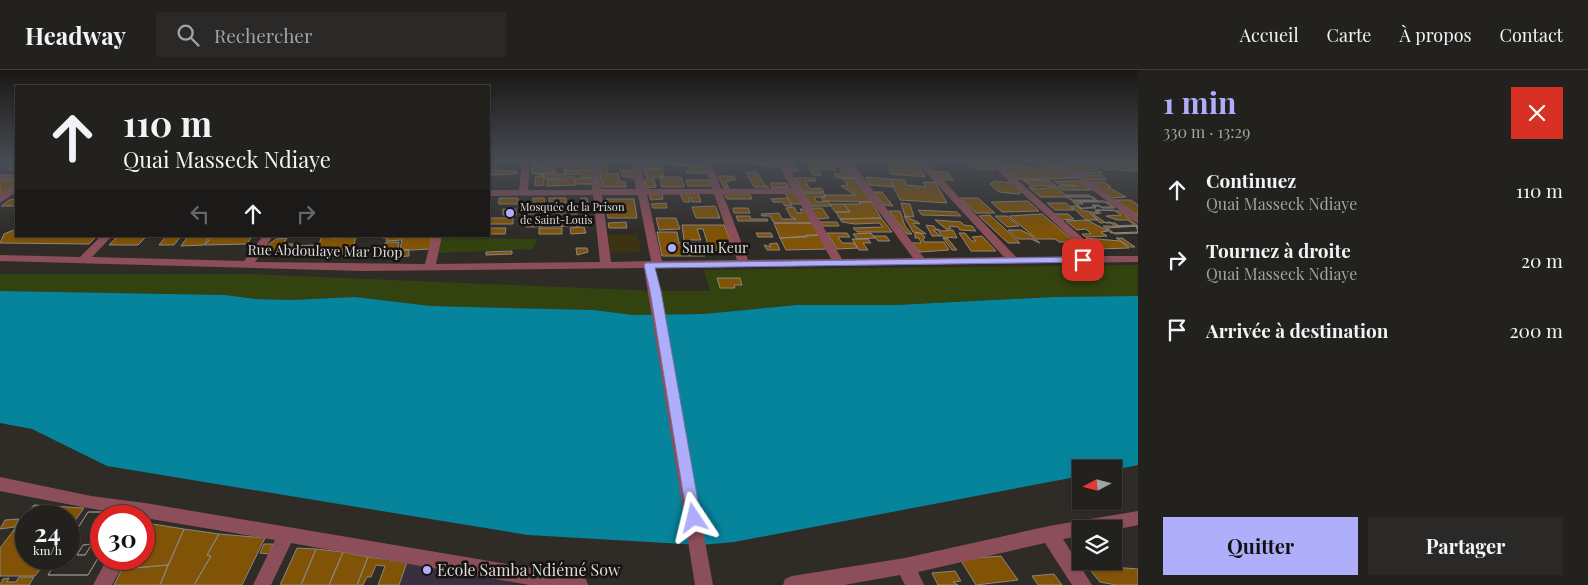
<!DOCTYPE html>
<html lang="fr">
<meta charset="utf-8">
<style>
body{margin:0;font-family:"Playfair Display",serif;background:#2b2927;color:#f1f3f6;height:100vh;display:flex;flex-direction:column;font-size:19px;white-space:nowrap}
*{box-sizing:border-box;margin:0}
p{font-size:16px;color:#a3a3a4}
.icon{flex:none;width:28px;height:28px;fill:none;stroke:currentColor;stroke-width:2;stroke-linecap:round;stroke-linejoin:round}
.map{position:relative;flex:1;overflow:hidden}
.details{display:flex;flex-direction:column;background:#23211e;width:450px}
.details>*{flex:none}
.banner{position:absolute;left:15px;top:15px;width:475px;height:152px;border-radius:0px;box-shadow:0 1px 4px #0004,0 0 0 1px #403e3c;background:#23211e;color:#f1f3f6;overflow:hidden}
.needle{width:32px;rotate:263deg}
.tools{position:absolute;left:1072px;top:390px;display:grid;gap:10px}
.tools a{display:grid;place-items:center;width:50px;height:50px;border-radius:0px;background:#23211e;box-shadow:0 1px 4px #0004,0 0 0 1px #403e3c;font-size:25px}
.speed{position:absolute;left:15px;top:435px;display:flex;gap:10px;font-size:25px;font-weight:700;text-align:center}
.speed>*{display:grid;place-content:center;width:65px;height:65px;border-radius:50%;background:#23211e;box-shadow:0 1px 4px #0004,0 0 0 1px #403e3c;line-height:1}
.speed small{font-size:12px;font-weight:400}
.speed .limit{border:8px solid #d22;background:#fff;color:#111}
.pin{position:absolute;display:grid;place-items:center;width:42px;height:42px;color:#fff;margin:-21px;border-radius:10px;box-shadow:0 2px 8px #0006}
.me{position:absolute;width:55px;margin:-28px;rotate:350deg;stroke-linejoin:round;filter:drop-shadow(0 0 4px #0008)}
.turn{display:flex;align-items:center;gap:18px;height:105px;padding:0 25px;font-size:22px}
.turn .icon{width:65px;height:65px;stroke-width:2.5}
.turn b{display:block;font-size:35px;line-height:42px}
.lanes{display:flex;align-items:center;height:48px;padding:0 25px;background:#0003;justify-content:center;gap:25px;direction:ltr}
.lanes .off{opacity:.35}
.round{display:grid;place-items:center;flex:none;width:52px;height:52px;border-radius:0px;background:#2b2927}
.summary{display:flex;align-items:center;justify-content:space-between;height:85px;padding:0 25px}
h1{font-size:30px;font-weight:700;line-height:38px;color:#afaefa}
.primary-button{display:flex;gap:10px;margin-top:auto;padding:10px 25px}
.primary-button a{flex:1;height:58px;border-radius:0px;background:#afaefa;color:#111;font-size:20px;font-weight:700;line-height:58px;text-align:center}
.primary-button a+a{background:#2b2927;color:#f1f3f6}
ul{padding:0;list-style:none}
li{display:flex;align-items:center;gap:15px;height:70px;padding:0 25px}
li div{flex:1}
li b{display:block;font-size:19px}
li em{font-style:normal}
header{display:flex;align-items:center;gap:30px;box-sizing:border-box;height:70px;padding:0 25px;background:#23211e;border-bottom:1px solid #403e3c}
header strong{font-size:24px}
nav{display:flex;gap:28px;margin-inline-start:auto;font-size:18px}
.search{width:350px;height:45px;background:#2b2927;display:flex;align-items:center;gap:12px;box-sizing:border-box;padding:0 18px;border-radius:0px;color:#a3a3a4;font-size:19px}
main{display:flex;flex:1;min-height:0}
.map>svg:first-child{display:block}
.education{fill:#3a2f3e}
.green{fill:#33430f}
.sand{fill:#3c3313}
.water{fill:#06849c}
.building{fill:#805307;stroke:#8b8783;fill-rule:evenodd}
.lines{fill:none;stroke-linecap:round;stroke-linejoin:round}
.minor{fill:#8c4f5a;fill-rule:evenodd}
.route{fill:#afaefa;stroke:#7271a2}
.poi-dot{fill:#afaefa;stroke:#161413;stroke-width:2}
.labels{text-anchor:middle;stroke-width:5;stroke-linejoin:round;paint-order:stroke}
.far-poi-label{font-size:11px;fill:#dddbd8;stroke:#161413;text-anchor:start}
.poi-label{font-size:14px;fill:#dddbd8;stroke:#161413;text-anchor:start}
.street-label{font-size:14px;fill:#dddbd8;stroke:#161413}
.near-poi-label{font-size:16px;fill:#dddbd8;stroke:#161413;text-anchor:start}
</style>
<header>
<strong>Headway</strong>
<div class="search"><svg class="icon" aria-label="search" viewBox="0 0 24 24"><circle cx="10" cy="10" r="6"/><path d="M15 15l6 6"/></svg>Rechercher</div>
<nav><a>Accueil</a><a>Carte</a><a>À propos</a><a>Contact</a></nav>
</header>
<main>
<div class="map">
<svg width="1138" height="515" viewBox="0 0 1138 515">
<rect width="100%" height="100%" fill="#2f2c28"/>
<path class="education" d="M407,492l83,16 31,7h-122z"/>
<path class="green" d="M442,168l95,1 -4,10 -95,4z
M1138,195v31l-84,1 -158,8h-99l-94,9 -70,1 -39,-5 -163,-4 -76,-9 -63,3 -36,-1 -31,-4 -225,-4v-17h248l407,17h55l-6,-21z"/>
<path class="sand" d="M608,165h29l5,17 -32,1z"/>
<path class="water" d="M0,221l225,4 31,4 36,1 63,-3 76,9 163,4 39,5 70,-1 94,-9h99l158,-8 84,-1v169l-24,5 -33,-1v7l-347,66 -33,3 -173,-10 -421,-69 -75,-37 -32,-6z"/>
<path class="building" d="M578,90l11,2 -3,3h4l1,5 -27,1v-4h2l-2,-5h14z
M596,90h15l4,4 -18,-1z
M641,90h18l1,3h-19z
M749,90h27l3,7 -30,-3z
M987,90l9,7 -2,2 -14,1 -11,-4 -4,-5z
M995,90l25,1 5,4h-25z
M1040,90h10l10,7h-10z
M1062,90h22l19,13 -25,1z
M675,91l11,3v2l-24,-2 -1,-2z
M805,91l37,1 4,5h-12l2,3 -19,-1 4,6h-8z
M12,92h4v8h-9l6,-4h-7z
M561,92l1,4 -29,1v-4z
M785,92h7l6,9h-7z
M886,92l33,3 6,12 -34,-3z
M1095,92h30l13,9 -23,-1 -6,-4h-3l6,4h-6l-14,-7z
M657,93l7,5 -22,1 -2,-5z
M702,95l4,8h-19l-1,-2 5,-1 -4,-4z
M599,96h7l2,8 10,-1 2,9h5l1,5h-24z
M1002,96h24l9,3 11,10h-29z
M532,97l23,2 1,4 -24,1z
M1036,98h26l14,10 -28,1z
M661,99l3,8 -17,1 -4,-8z
M840,99h7l7,9h-17l-3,-4h10z
M489,100l28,1v3l-28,1z
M591,100l1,8h-10v-4l-17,1v-4z
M620,100h13l4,9 -15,-3z
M932,101l15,1 7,8h-14z
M746,102h11l8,13 4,2h-15z
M535,104h30v4l-21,1v-3z
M1101,105l6,5 -23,-1 -4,-3z
M544,106v9l-9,1v-9z
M718,106h15l3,4 -11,1 4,7h-5z
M567,107h8l1,8 -29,1v-6h20z
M660,107h21l3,10h-22z
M866,107l24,2 4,8 -25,-2z
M577,108h14l1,6h-15z
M795,108h19l2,3h-11l5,8 11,-1 3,4h-21z
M842,108h12l18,24 -49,-1 -2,-4h4l-1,-2h31l-14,-9 7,-1z
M654,109l2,8 -10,1 -2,-8z
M890,109l15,1 2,5 19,2 -3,-5h12l12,21 -47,-3z
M0,110h16v4l-13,10h-3z
M686,110h22l2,6h-22z
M1023,110h25l8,6h-25z
M995,111l17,2 11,7 -4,4 -20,-2 -9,-8z
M1054,111h25l12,9h-28l-6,-4h20l-18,-2z
M1088,112h16l7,5h-3l18,10 -17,1z
M770,113h16l3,4 -17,1z
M1029,117l9,2 18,-2 12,10h-28z
M874,122h8l11,14 -9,-1z
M698,123l3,9h-9l-1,-4h-3l2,4h-6l-4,-8z
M724,123h25l3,6h-25z
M785,123h11l7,11h-12z
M803,123h21l1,4h-11l3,5 11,-1 3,5h-20z
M649,124h13l1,5 -12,1z
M1065,125h24l6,5h-24z
M1068,127h25l5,4h-25z
M499,128h19v6h-19z
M533,128h11l1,6 -12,1z
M549,128h17v5h-17z
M581,128h6l2,10h-6z
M788,128l4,8h-7l-3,-4h-9l-2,-3z
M960,128h18l17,15h-19z
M16,129v7h-15l8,-6z
M606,129h28l3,19h-29z
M1116,130h15l7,5v11z
M1028,131l11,10 -37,1 -11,-10z
M1079,131h25l8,6h-10l-4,-2h-6l4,3h-15l-4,-4h6z
M859,132h13l9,16 -41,1 -4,-7h14l-6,-8h17z
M1073,132h35l7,6h-12l-5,-2 -17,3z
M666,133l1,5h-14l-2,-4z
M901,133l9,1 4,13 -9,-1z
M1047,133h19l8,7h-19z
M830,134h14l6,8h-15z
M715,136l5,12h-24l-4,-11z
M1071,136h6l6,5h5l10,9h-12z
M556,137h21v7h-21z
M794,137l3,6h5l-2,-4h6l8,14h-40l-4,-7h-8l-1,-2 18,-1 3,6h14l-5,-2 -5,-9z
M528,138h12v6h-13z
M733,138h15l2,5h-16z
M811,138h11l7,10 -11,1z
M503,139h13v6h-13z
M918,140l39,2 4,4 -39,-1z
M1095,140h19l7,5 -15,1 11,4h11l6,5 -19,1 -5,-4 -10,1 -11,-11h9z
M1097,140l24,1 17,15h-19l-4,-3h-9l-13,-9 8,-1z
M889,141h11l5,15 7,8h-5z
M1042,144l33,28h-16l-4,-3h-18l-28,-23z
M1055,144h13l6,5 -13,1z
M990,145l30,28h-12l-29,-27z
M736,146h14l1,3h16l1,2h-30z
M904,146l14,6 2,2 -7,-1 1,2 12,9 -13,-2z
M995,146h12l12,10 -12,1z
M489,148h24v6h-24z
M656,148h20l4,11 -21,1z
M881,148l11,14h-35l-4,-4 30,-1 -4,-4 -24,1 -13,-2 -2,-3z
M588,149l1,7 -63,1v-7z
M935,150l26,2 3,3 8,1 4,5 -16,-1 -2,-3 -9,-1 2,3h-5z
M1087,150l21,11 -7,1 6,4 -22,1 -3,-3h9l-5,-5 -9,1 -11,-9z
M626,152l1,6h-18l-1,-5z
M820,152h17l2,4h-16z
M774,153h40l7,12 -41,3z
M682,155h42l7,17 -13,1 3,8h-11l-7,-22h-6l4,11h-17z
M926,155l8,1 3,4h-4l8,6h-9z
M1103,156h33l2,6 -27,1z
M1138,156v7l-23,1 -8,-6z
M584,157l2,6 -15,1 -1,-6z
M489,158h17l-1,6h-16z
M539,158h23v6h-23z
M16,159v7h81l-8,8 -89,-1 4,-9z
M937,159l5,2 11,-1 4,8 -14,-1z
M1008,160h13l8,4 11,9 -9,-4h-13z
M657,162h20l2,11h22l4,13h-43z
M756,163h15l2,4h-15z
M827,163h20l3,4h-12l4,6h12l4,5 -21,1z
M871,163l4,5 -18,1 -4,-5z
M915,163h5l5,4 -2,3 2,2h19l5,8 -29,2 -8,-9h9l-2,-5h-4z
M959,163h6l7,8h4l-4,-4 10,-1 14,15h-25z
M806,165h15l8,14 -43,1 -6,-12 27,-1z
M166,166h15l-7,9h-15z
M188,166h22l-6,9 -23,1z
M212,166h40l-5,8 -42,1z
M322,166h11v2l23,-1 -5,17 -16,1 2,-4 -21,1z
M384,166h48l-2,13 -17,1 -13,-1 2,-9 -16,1 1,-3h-4z
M874,166h12l4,5h-12z
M117,167h29l-8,8h-29z
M287,168l-9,16 -15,1 5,-10 8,-6z
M943,168l5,1 9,11h-5z
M1086,168l34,3 9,7 -31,1z
M1116,168h6l13,9h-5z
M852,169h16l3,4h-8l5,7h-9z
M389,172h10l-1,8 -15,1 2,-8z
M777,173l3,7h-13l-3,-5 7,2 -2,-3z
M285,174h8l-5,9h-9z
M314,175l-2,6 -20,1 2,-6z
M576,178h11l1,4 -11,3z
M409,180v6l-13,1 1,-6z
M512,181v3l-26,1v-3z
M717,208h23l2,7h-8l1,3h-15z
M34,435l50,3 -15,21v-13h-43v15h-13z
M88,442h37l-2,4h-22v37l-13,22h-40l10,-16h11v-17zM92,474l-7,11h-8l6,-10z
M88,442h37l-2,4h-22v37l-13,22h-40l10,-16h11v-17z
M19,449l-4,8 -15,2 5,-9z
M147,453l37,6 -16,36 -46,4 5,-10h17v-30z
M184,459l35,5 -12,21 4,1 -17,29h-34z
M13,461h13v28h22l-13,17h-35v-28z
M219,464l46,4 -23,47h-48l17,-29 -4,-1z
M1081,469v12h-1l-9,-11z
M92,474l-7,11h-8l6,-10z
M264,474h9l-4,10 -9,-1z
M297,478l19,1 -15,36h-21z
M316,479l27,3 -14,33h-28z
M343,482l25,5 -11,28h-28z
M1001,486l17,24 -42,5 -16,-26z
M368,487l39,5 -8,23h-21l7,-19 -9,-1 -5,12h-4l-4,8h-6z
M168,495l-8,20h-46l8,-16z
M1086,495l52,4v16h-22l-16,-3z
M955,501l6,10 -8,1 5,3h-20l-6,-12z
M1054,504l8,11h-24l-6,-9z
M19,507h15l-5,8h-29l3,-6 6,-1 -2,4h9z"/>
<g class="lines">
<path class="minor" d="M522,90h8l-2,30h64l-3,-30h8l4,29h35l-5,-29h8l7,29h66l-10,-29h8l11,29 70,-1 -15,-28h8l58,99 71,-1 -72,-98h9l74,98 80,-1 -89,-97h9l92,97 75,-1 -105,-96h9l108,96h35v6l-483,6 58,317h-18l-51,-317 -281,3 -363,-10v-6l80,2 21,-21h11l-20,21 152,4 19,-25h10l-18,26 170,2 7,-28h10l-6,28 164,-2 -7,-67 -104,1v-6h30zM714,124l23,66 -75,1 -15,-66zM723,124h72l36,65 -83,1zM602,125h36l13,66 -40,1z
M1052,90h10l76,56v8z
M1122,90h10l6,4v7z
M0,104h16v6h-16z
M16,115v7l-16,11v-8z
M0,407l91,19 54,7 434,73 7,3 2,6h-59l-238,-42 -20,42h-18l22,-45c-93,-16 -183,-30 -275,-49z
M1138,441v14l-24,5 -33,-1v7l-18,3 29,46h-20l-27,-42 -127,29 6,13h-19l-5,-10 -56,10h-61l2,-6 7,-3 113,-18 144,-32z
M107,489h19l-14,26h-19z"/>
</g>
<linearGradient id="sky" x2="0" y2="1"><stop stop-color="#1a1816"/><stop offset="0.56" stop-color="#474b53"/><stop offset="1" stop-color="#474b53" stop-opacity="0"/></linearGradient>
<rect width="1138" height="162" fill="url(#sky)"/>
<path class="route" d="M1083,187h3v5l-431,6 6,23 40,227 -2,5 -5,2 -6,-2 -38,-232 -6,-26 1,-2z"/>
<g class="poi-dot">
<circle cx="510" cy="143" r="5"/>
<circle cx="672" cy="178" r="5"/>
<circle cx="427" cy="500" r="5"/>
</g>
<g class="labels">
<g class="far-poi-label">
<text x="520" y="141">Mosquée de la Prison<tspan x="520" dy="13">de Saint-Louis</tspan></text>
</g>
<g class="poi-label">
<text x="682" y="183">Sunu Keur</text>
</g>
<g class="street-label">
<text transform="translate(325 181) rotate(1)" y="5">Rue Abdoulaye Mar Diop</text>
</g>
<g class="near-poi-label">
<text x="437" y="506">Ecole Samba Ndiémé Sow</text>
</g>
</g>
</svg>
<div class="tools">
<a><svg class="needle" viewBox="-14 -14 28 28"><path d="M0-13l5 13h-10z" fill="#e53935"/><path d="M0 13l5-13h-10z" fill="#a3a3a4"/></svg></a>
<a><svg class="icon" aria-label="layers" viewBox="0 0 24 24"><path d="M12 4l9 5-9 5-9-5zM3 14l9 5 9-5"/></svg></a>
</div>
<div class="speed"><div>24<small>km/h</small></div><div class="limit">30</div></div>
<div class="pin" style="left:1083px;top:190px;background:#d93025"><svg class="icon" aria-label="arrive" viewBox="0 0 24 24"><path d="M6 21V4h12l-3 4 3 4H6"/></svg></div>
<svg class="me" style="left:694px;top:448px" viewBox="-20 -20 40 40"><path d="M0-17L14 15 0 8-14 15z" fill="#afaefa" stroke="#fff" stroke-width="4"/></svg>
<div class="banner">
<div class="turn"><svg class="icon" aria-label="ahead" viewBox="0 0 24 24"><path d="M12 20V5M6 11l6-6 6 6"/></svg><div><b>110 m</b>Quai Masseck Ndiaye</div></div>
<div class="lanes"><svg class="icon off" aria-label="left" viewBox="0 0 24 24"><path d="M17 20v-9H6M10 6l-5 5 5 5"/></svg><svg class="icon" aria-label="ahead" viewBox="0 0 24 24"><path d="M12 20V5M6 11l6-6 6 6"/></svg><svg class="icon off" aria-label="right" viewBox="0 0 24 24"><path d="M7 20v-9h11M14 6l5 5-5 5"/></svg></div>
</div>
</div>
<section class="details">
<div class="summary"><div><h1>1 min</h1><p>330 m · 13:29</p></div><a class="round" style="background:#d93025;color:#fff"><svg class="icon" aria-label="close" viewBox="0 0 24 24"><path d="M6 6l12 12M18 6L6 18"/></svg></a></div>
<ul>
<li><svg class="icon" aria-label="ahead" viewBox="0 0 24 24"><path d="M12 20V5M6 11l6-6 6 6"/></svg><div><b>Continuez</b><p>Quai Masseck Ndiaye</p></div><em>110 m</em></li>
<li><svg class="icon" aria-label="right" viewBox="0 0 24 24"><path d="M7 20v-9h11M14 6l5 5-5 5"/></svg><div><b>Tournez à droite</b><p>Quai Masseck Ndiaye</p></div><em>20 m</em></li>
<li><svg class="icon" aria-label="arrive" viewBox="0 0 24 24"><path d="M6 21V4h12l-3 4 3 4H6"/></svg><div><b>Arrivée à destination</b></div><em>200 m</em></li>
</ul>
<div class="primary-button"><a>Quitter</a><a>Partager</a></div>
</section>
</main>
